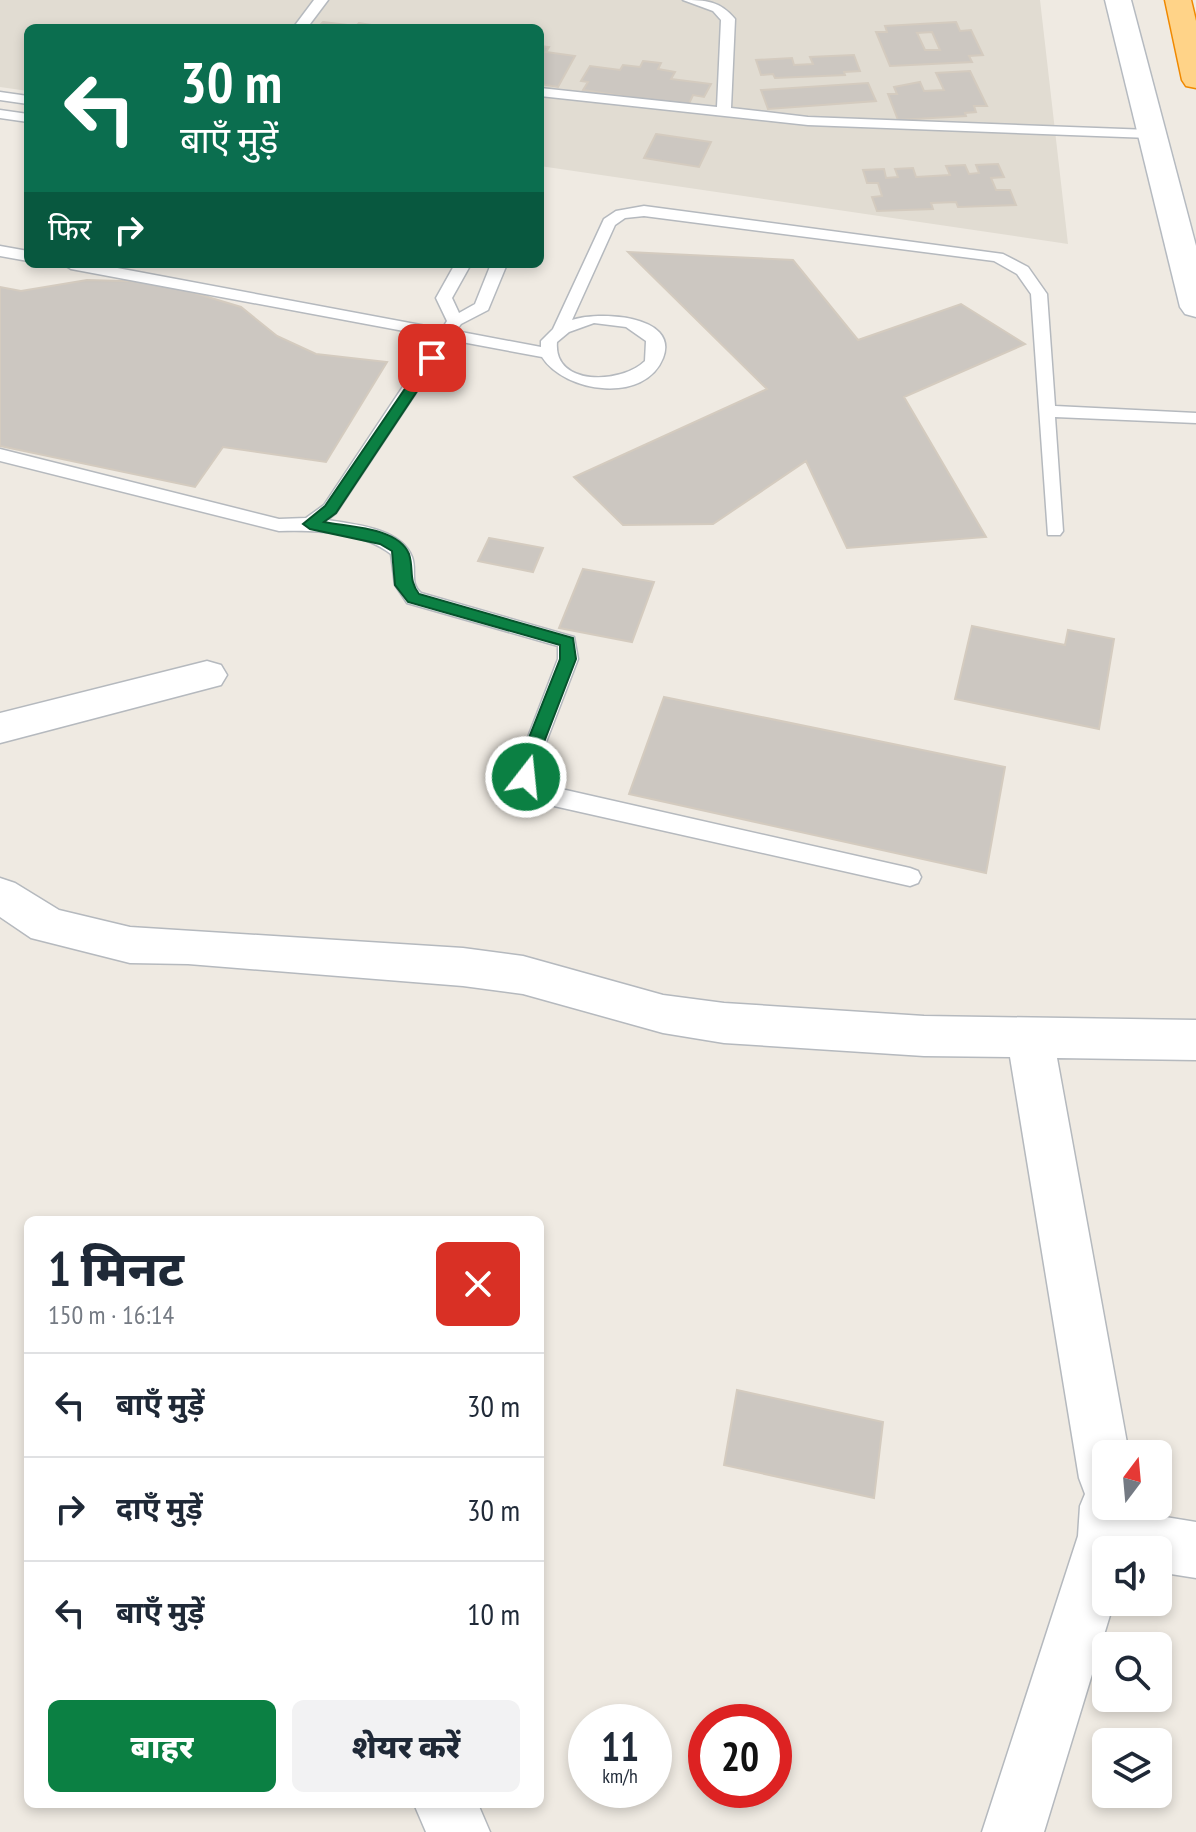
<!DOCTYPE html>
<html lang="hi">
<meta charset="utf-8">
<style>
body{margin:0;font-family:"PT Sans Narrow","Noto Sans Devanagari",sans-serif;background:#f2f2f3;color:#1f2937;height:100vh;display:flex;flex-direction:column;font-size:30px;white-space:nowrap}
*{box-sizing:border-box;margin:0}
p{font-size:26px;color:#747a83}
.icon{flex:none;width:44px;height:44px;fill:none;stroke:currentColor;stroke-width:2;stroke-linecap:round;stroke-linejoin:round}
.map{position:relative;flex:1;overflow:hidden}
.side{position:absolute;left:24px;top:1216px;width:520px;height:592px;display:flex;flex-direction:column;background:#fff;border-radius:12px;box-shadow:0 4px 12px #0003}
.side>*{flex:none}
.guide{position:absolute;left:24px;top:24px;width:520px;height:244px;border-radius:12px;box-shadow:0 4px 12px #0003;background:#0b6e4f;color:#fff;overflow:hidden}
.needle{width:52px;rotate:16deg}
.fabs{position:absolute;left:1092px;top:1440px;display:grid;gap:16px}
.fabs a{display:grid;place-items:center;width:80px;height:80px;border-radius:12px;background:#fff;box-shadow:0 4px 12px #0003;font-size:40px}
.speed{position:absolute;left:568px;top:1704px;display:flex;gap:16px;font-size:40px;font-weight:700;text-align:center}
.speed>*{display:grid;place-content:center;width:104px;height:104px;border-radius:50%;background:#fff;box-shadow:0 4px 12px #0003;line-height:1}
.speed small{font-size:20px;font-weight:400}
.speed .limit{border:12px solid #d22;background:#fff;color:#111}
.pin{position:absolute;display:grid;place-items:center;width:68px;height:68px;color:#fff;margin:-34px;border-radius:16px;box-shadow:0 4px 12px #0006}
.me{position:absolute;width:88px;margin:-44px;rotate:16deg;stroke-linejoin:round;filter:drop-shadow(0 0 6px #0008)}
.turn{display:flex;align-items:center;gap:28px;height:168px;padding:0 24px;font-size:36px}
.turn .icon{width:104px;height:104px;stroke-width:2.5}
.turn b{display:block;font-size:56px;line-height:68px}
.then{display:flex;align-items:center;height:76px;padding:0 24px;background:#0003;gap:16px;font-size:30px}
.round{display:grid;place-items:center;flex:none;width:84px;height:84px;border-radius:12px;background:#f2f2f3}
.headline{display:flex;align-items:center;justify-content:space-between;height:136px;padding:0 24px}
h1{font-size:48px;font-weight:800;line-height:60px}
.cta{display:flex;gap:16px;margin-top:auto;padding:16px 24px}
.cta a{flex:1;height:92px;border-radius:12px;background:#0b8043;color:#fff;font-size:32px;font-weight:800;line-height:92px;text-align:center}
.cta a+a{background:#f2f2f3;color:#1f2937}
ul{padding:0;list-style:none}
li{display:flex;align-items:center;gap:24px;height:104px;padding:0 24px;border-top:2px solid #e0e1e3}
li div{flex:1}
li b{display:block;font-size:30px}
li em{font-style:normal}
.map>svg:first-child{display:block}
.education{fill:#e1dcd2}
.building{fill:#ccc7c1;stroke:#d4cbbf;stroke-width:2;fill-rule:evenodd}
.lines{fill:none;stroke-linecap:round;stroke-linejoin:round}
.lane-casing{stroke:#b5b9be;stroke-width:3}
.street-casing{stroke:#b5b9be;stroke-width:3}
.secondary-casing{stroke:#b5bac0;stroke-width:3}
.highway-casing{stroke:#f08900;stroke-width:3}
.lane{fill:#fff;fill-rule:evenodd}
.street{fill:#fff;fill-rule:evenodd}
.secondary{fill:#fff;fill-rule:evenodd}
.highway{fill:#ffd388;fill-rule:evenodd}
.route{fill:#0b8043;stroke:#07532c;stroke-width:2}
</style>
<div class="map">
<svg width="1196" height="1832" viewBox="0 0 1196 1832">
<rect width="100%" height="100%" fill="#efeae2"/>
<path class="education" d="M0,0h1040l28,244 -528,-78v-138h-512v63l-28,-4z"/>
<path class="building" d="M323,22l33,4 3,-3 19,3 -61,2z
M956,22l4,9 11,-1 12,25 -14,1 3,6 -82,4 -14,-34h11l-2,-6zM932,32l8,18h-15l-8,-17z
M540,46l9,1 -3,5 29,4 -17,31 -18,-3z
M854,55l6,16 -16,1 1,3 -70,3 -2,-4 -12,1 -5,-15 36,-2 2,7 19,-1 -3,-7z
M643,61l18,2 -3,6 17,3 -4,7 40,5 -7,13 -11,-2 -5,11 -105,-16 5,-8 -7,-1 9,-15 30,4 3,-5 17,2z
M970,71l17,35h-13l2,6 -11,1 1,3 -68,4 -10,-26h9l-3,-7 26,-5 4,9 20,-1 -8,-17z
M868,83l8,18 -108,8 -7,-19z
M656,134l55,8 -12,25 -55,-9z
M998,164l6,13 -13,1 5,12h14l6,15 -58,2 -2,-5 -25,1 2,6 -56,2 -5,-14 10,-1 -4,-13h-11l-4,-13 21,-1 2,9 12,-1 -3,-8 18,-1 3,9 34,-2 -4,-9 19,-1 4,9 10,-1 -3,-8z
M628,252l165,8 65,80 103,-36 64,40 -121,53 82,140 -139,11 -41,-87 -93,63 -90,1 -49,-48 193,-88z
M87,280l71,2 83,25 36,29 39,18 71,8 -61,100 -103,-15 -28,40 -195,-41v-159l21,4z
M489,538l54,10 -10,24 -55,-11z
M583,569l71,13 -22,60 -73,-14z
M972,626l93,19 3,-15 46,9 -15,90 -144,-30z
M664,697l341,70 -19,106 -357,-79z
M737,1390l146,32 -9,76 -150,-33z"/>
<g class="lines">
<g class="lane-casing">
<path id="lane" d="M314,0h14l-21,28h-14z
M683,0c23,0 37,1 52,19l-4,89 77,9 342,13 7,4 -7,4 -342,-13 -268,-29v-8l177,19 4,-87 -8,-9z
M0,92l28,4v8l-28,-4z
M0,110l28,4v8l-28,-4z
M644,206l359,48 25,13 19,27 8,112 141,7v10l-141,-6 8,114 -3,4h-12l-17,-241 -14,-20 -23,-13 -350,-45 -19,2 -10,7 -43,95c24,-9 108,-6 91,38 -18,46 -98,35 -121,-1l-91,-17 -115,173 -9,7c26,4 74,8 85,37 5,13 -3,26 9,36l153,44 4,22 -40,104 1,16 9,7 362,82 8,3 3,6 -3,6 -8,3 -365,-82c-18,-10 -29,-20 -27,-41l40,-104v-13l-151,-43 -12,-18 -4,-31c-30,-23 -75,-24 -112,-23l-279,-70v-12l279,70 27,-1 18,-13 112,-168 -365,-68 -8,-5h33l346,65 5,-8 -11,-23 19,-34h16l-19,34 7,15 16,-9 16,-40h16l-19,46 -27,14 -5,7 85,16v-6l12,-12 51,-110 12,-8zM594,323l32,4 20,14 -1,20c-23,23 -92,26 -88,-19l12,-10z
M0,246l28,5v10l-28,-5z"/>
</g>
<g class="street-casing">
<path id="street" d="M207,661l14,4 6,10 -6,10 -221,58v-30z
M0,878l15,5 44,27 71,17 333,21 60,8 140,39 61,8 200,13 272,4v40l-139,-2 72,396h-23v52h30l-1,6 61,10v56l-38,-6v-22h-52v52h8l-70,230h-62l96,-296 2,-30 5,-12 -6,-16 -69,-421 -86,-1 -200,-13 -61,-10 -140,-39 -60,-8 -275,-22 -58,-1 -99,-25 -31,-21z
M414,1804h64l12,28h-64z"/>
</g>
<g class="secondary-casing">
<path id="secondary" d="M1105,0h26l65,246v71l-11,-3 -5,-7z"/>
</g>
<g class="highway-casing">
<path id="highway" d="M1165,0h26l5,21v67l-10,-2 -4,-6z"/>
</g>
<use href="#lane" class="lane"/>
<use href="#street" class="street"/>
<use href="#secondary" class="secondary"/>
<use href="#highway" class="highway"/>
</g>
<path class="route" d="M428,355l11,3 -103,155 -12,9c24,5 74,5 85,32 5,15 -1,26 10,40l154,44 3,21 -40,104 -1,14 -9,6 -9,-6 2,-14 41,-104v-14l-152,-43 -13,-17 -3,-34 -12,-7 -70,-15 -7,-5 22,-18z"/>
</svg>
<div class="fabs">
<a><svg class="needle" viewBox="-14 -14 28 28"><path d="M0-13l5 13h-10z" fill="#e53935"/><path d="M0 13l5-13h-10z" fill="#747a83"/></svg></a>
<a><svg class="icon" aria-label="sound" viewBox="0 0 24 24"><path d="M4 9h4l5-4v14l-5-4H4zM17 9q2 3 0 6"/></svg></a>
<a><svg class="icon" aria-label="search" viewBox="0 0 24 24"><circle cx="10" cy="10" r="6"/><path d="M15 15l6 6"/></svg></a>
<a><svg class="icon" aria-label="layers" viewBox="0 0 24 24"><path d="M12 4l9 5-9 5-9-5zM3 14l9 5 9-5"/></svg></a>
</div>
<div class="speed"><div>11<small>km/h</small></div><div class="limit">20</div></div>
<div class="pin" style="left:432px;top:358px;background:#d93025"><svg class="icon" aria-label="arrive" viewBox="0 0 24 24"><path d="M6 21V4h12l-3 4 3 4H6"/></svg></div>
<svg class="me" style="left:526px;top:777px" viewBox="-20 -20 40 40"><circle r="17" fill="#0b8043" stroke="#fff" stroke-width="3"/><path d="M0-11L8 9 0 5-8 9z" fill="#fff"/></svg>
<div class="guide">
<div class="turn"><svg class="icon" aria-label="left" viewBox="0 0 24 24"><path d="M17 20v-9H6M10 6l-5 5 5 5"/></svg><div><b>30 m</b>बाएँ मुड़ें</div></div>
<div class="then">फिर<svg class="icon" aria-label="right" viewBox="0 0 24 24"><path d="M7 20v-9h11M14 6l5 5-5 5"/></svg></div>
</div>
<section class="side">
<div class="headline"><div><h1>1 मिनट</h1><p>150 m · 16:14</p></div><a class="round" style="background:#d93025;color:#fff"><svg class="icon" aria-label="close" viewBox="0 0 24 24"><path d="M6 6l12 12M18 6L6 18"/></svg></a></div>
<ul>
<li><svg class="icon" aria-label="left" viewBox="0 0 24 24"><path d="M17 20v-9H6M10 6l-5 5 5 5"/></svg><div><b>बाएँ मुड़ें</b></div><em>30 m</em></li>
<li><svg class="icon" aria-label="right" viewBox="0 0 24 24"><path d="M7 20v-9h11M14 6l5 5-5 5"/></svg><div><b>दाएँ मुड़ें</b></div><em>30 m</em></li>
<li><svg class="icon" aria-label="left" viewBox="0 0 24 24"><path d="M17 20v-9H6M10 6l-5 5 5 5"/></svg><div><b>बाएँ मुड़ें</b></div><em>10 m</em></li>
</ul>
<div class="cta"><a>बाहर</a><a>शेयर करें</a></div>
</section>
</div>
